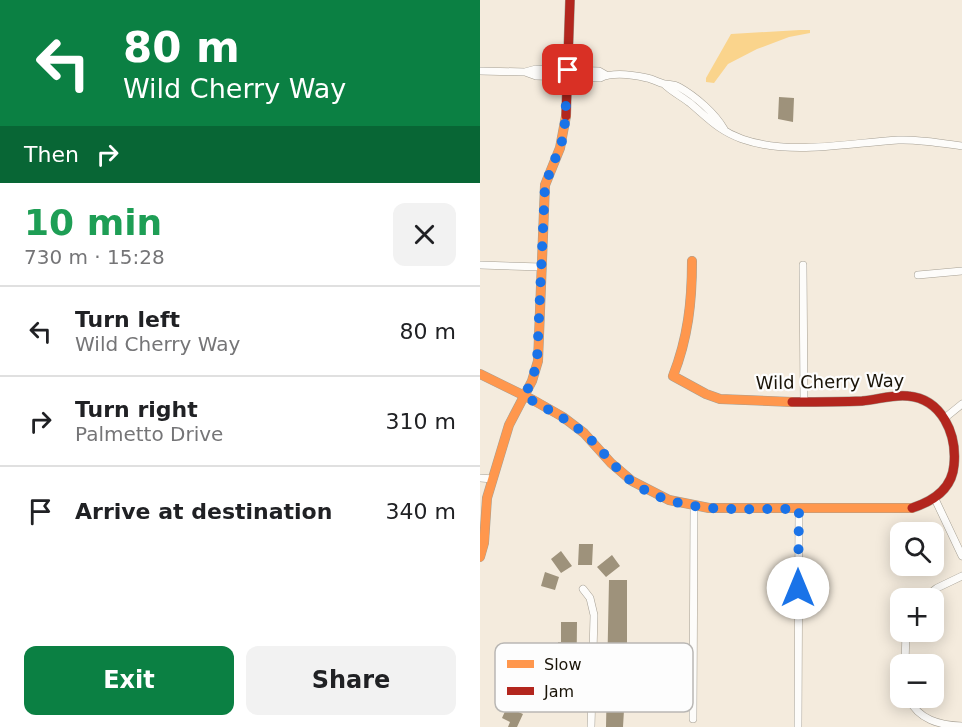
<!DOCTYPE html>
<meta charset="utf-8">
<style>
body{margin:0;font-family:"DejaVu Sans",sans-serif;background:#f2f2f2;color:#202124;height:100vh;display:flex;flex-direction:column;font-size:22px;white-space:nowrap}
*{box-sizing:border-box;margin:0}
p{font-size:20px;color:#757577}
.icon{flex:none;width:33px;height:33px;fill:none;stroke:currentColor;stroke-width:2;stroke-linecap:round;stroke-linejoin:round}
.map{position:relative;flex:1;overflow:hidden}
.details{display:flex;flex-direction:column;background:#fff;width:480px}
.details>*{flex:none}
.banner{background:#0b8043;color:#fff;overflow:hidden}
.tools{position:absolute;left:410px;top:522px;display:grid;gap:12px}
.tools a{display:grid;place-items:center;width:54px;height:54px;border-radius:12px;background:#fff;box-shadow:0 3px 15px #0003;font-size:30px}
.pin{position:absolute;display:grid;place-items:center;width:51px;height:51px;color:#fff;margin:-26px;border-radius:12px;box-shadow:0 3px 9px #0006}
.me{position:absolute;width:66px;margin:-33px;rotate:0deg;stroke-linejoin:round;filter:drop-shadow(0 0 4px #0008)}
.turn{display:flex;align-items:center;gap:21px;height:126px;padding:0 24px;font-size:27px}
.turn .icon{width:78px;height:78px;stroke-width:2.5}
.turn b{display:block;font-size:42px;line-height:51px}
.then{display:flex;align-items:center;height:57px;padding:0 24px;background:#0003;gap:12px;font-size:22px}
.round{display:grid;place-items:center;flex:none;width:63px;height:63px;border-radius:12px;background:#f2f2f2}
.head{display:flex;align-items:center;justify-content:space-between;height:102px;padding:0 24px}
h1{font-size:36px;font-weight:700;line-height:45px;color:#1e9e55}
.action{display:flex;gap:12px;margin-top:auto;padding:12px 24px}
.action a{flex:1;height:69px;border-radius:12px;background:#0b8043;color:#fff;font-size:24px;font-weight:700;line-height:69px;text-align:center}
.action a+a{background:#f2f2f2;color:#202124}
ul{padding:0;list-style:none}
li{display:flex;align-items:center;gap:18px;height:90px;padding:0 24px;border-top:2px solid #e0e0e0}
li div{flex:1}
li b{display:block;font-size:22px}
li em{font-style:normal}
main{display:flex;flex:1;min-height:0}
.map>svg:first-child{display:block}
.water{fill:#fad48c}
.building{fill:#9e927b}
.lines{fill:none;stroke-linecap:round;stroke-linejoin:round}
.street-casing{stroke:#a59f93;stroke-width:8}
.slow-casing{stroke:#a59f93;stroke-width:10}
.jam-casing{stroke:#a59f93;stroke-width:10}
.street{stroke:#fdfcfa;stroke-width:7}
.slow{stroke:#ff974d;stroke-width:9}
.jam{stroke:#b3261e;stroke-width:9}
.route{stroke:#1a73e8;stroke-width:10;stroke-dasharray:0 18}
.labels{text-anchor:middle;stroke-width:4.5;stroke-linejoin:round;paint-order:stroke}
.street-label{font-size:18px;fill:#1a1408;stroke:#fdfdfd}
.key{fill:#fdfdfd;stroke:#b9b7b4;stroke-width:1.5}
.key-label{font-size:16px;fill:#1a1408}
</style>
<main>
<section class="details">
<div class="banner">
<div class="turn"><svg class="icon" aria-label="left" viewBox="0 0 24 24"><path d="M17 20v-9H6M10 6l-5 5 5 5"/></svg><div><b>80 m</b>Wild Cherry Way</div></div>
<div class="then">Then<svg class="icon" aria-label="right" viewBox="0 0 24 24"><path d="M7 20v-9h11M14 6l5 5-5 5"/></svg></div>
</div>
<div class="head"><div><h1>10 min</h1><p>730 m · 15:28</p></div><a class="round"><svg class="icon" aria-label="close" viewBox="0 0 24 24"><path d="M6 6l12 12M18 6L6 18"/></svg></a></div>
<ul>
<li><svg class="icon" aria-label="left" viewBox="0 0 24 24"><path d="M17 20v-9H6M10 6l-5 5 5 5"/></svg><div><b>Turn left</b><p>Wild Cherry Way</p></div><em>80 m</em></li>
<li><svg class="icon" aria-label="right" viewBox="0 0 24 24"><path d="M7 20v-9h11M14 6l5 5-5 5"/></svg><div><b>Turn right</b><p>Palmetto Drive</p></div><em>310 m</em></li>
<li><svg class="icon" aria-label="arrive" viewBox="0 0 24 24"><path d="M6 21V4h12l-3 4 3 4H6"/></svg><div><b>Arrive at destination</b></div><em>340 m</em></li>
</ul>
<div class="action"><a>Exit</a><a>Share</a></div>
</section>
<div class="map">
<svg width="482" height="727" viewBox="0 0 482 727">
<rect width="100%" height="100%" fill="#f4ebdd"/>
<path class="water" d="M320,30h10v3l-21,4 -32,12 -29,15 -14,19 -8,-1v-4l25,-44z"/>
<path class="building" d="M299,97l15,1 -1,24 -15,-3z
M99,544h14l-1,21h-14z
M81,551l11,15 -11,7 -10,-14z
M132,555l8,11 -14,11 -9,-10z
M65,572l14,5 -4,13 -14,-4z
M129,580h18v64h-3l2,32 -3,51h-17z
M81,622h16l-1,89h-18v-49h2v-13h-2v-7h3z
M27,707l16,7 -6,13h-9l2,-5 -8,-4z"/>
<g class="lines">
<g class="street-casing">
<path id="street" d="M0,71l45,1 11,4 64,2c13,-6 34,-3 47,0 6,1 12,5 18,6 6,1 9,0 14,3 16,9 36,26 45,42
M45,72l11,-3 63,2 7,4
M184,84c8,8 17,12 26,19 19,16 28,27 52,36 49,17 106,4 156,1 21,-1 43,3 64,6
M0,265l62,2
M323,265l1,136
M438,275l44,-4
M466,417l16,-13
M0,478l13,1
M455,499l27,57
M103,589l7,9 4,17 -3,112
M444,598l13,-10 25,-12
M425,664l1,-32
M428,698c11,22 31,27 54,28
M213,719l1,-212
M318,727l1,-218"/>
</g>
<g class="slow-casing">
<path id="slow" d="M212,261c0,41 -4,77 -19,115l33,18 14,5 72,3
M0,374l53,26 30,17 21,16 27,30 21,18 37,19 40,8h203
M0,557l4,-14 3,-45 22,-73 23,-44 6,-20 7,-176 15,-37 6,-32"/>
</g>
<g class="jam-casing">
<path id="jam" d="M86,116l4,-116
M312,402c24,0 47,0 70,-1 15,-1 31,-7 46,-5 34,3 49,38 46,69 -2,24 -20,36 -42,43"/>
</g>
<use href="#street" class="street"/>
<use href="#slow" class="slow"/>
<use href="#jam" class="jam"/>
</g>
<g class="lines">
<path class="route" d="M88,70l-4,66 -19,49 -8,176 -5,20 -8,15c23,13 46,24 65,42 17,16 29,35 49,48 48,30 107,22 161,23l-1,79"/>
</g>
<g class="labels">
<g class="street-label">
<text transform="translate(350 382) rotate(-1)" y="6">Wild Cherry Way</text>
</g>
</g>
<rect x="15" y="643" width="198" height="69" rx="9" class="key"/>
<rect x="27" y="660" width="27" height="8" fill="#ff974d"/>
<rect x="27" y="687" width="27" height="8" fill="#b3261e"/>
<g class="key-label">
<text x="64" y="670">Slow</text>
<text x="64" y="697">Jam</text>
</g>
</svg>
<div class="tools">
<a><svg class="icon" aria-label="search" viewBox="0 0 24 24"><circle cx="10" cy="10" r="6"/><path d="M15 15l6 6"/></svg></a>
<a>+</a>
<a>−</a>
</div>
<div class="pin" style="left:88px;top:70px;background:#d93025"><svg class="icon" aria-label="arrive" viewBox="0 0 24 24"><path d="M6 21V4h12l-3 4 3 4H6"/></svg></div>
<svg class="me" style="left:318px;top:588px" viewBox="-20 -20 40 40"><circle r="19" fill="#fff"/><path d="M0-13L10 11 0 6-10 11z" fill="#1a73e8"/></svg>
</div>
</main>
